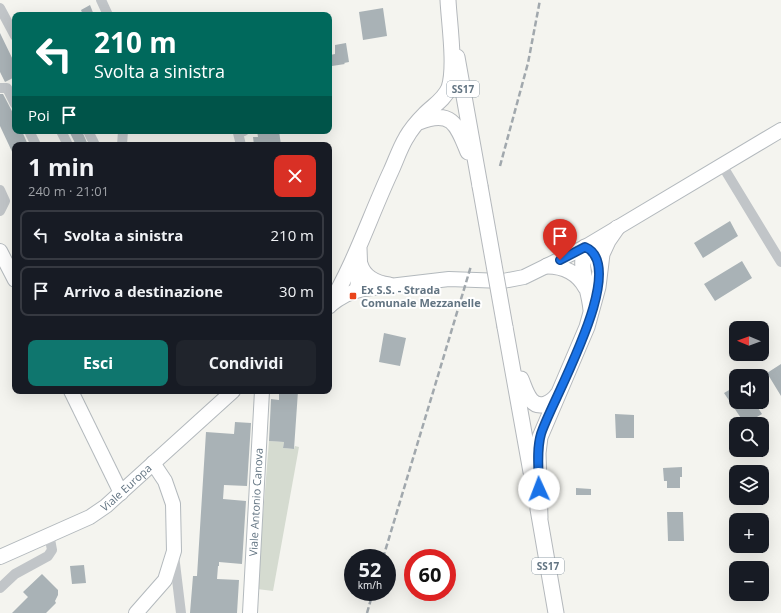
<!DOCTYPE html>
<html lang="it">
<meta charset="utf-8">
<style>
body{margin:0;font-family:"Open Sans",sans-serif;background:#20242c;color:#f1f3f6;height:100vh;display:flex;flex-direction:column;font-size:15px;white-space:nowrap}
*{box-sizing:border-box;margin:0}
p{font-size:13px;color:#9ea1a6}
.icon{flex:none;width:22px;height:22px;fill:none;stroke:currentColor;stroke-width:2;stroke-linecap:round;stroke-linejoin:round}
.map{position:relative;flex:1;overflow:hidden}
.sheet{position:absolute;left:12px;top:142px;width:320px;height:252px;display:flex;flex-direction:column;background:#171b24;border-radius:8px;box-shadow:0 4px 16px #0002}
.sheet>*{flex:none}
.hud{position:absolute;left:12px;top:12px;width:320px;height:122px;border-radius:8px;box-shadow:0 4px 16px #0002;background:#00695c;color:#fff;overflow:hidden}
.needle{width:26px;rotate:271deg}
.fabs{position:absolute;left:729px;top:321px;display:grid;gap:8px}
.fabs a{display:grid;place-items:center;width:40px;height:40px;border-radius:8px;background:#171b24;box-shadow:0 4px 16px #0002;font-size:20px}
.speed{position:absolute;left:344px;top:549px;display:flex;gap:8px;font-size:20px;font-weight:700;text-align:center}
.speed>*{display:grid;place-content:center;width:52px;height:52px;border-radius:50%;background:#171b24;box-shadow:0 4px 16px #0002;line-height:1}
.speed small{font-size:10px;font-weight:400}
.speed .limit{border:6px solid #d22;background:#fff;color:#111}
.pin{position:absolute;display:grid;place-items:center;width:34px;height:34px;color:#fff;margin:-41px -17px;border-radius:50% 50% 50% 0;rotate:-45deg;box-shadow:0 0 4px #0007}
.pin .icon{rotate:45deg}
.me{position:absolute;width:44px;margin:-22px;rotate:358deg;stroke-linejoin:round;filter:drop-shadow(0 0 3px #0008)}
.turn{display:flex;align-items:center;gap:14px;height:84px;padding:0 16px;font-size:18px}
.turn .icon{width:52px;height:52px;stroke-width:2.5}
.turn b{display:block;font-size:28px;line-height:34px}
.then{display:flex;align-items:center;height:38px;padding:0 16px;background:#0003;gap:8px;font-size:15px}
.round{display:grid;place-items:center;flex:none;width:42px;height:42px;border-radius:8px;background:#20242c}
.head{display:flex;align-items:center;justify-content:space-between;height:68px;padding:0 16px}
h1{font-size:24px;font-weight:700;line-height:30px}
.primary-button{display:flex;gap:8px;margin-top:auto;padding:8px 16px}
.primary-button a{flex:1;height:46px;border-radius:8px;background:#0f766e;color:#fff;font-size:16px;font-weight:700;line-height:46px;text-align:center}
.primary-button a+a{background:#20242c;color:#f1f3f6}
ul{padding:0;list-style:none}
li{display:flex;align-items:center;gap:12px;height:50px;margin:0 8px 6px;padding:0 8px;border:2px solid #363941;border-radius:8px}
li div{flex:1}
li b{display:block;font-size:15px}
li em{font-style:normal}
.map>svg:first-child{display:block}
.green{fill:#d5dbd0}
.building{fill:#a9b2b6}
.lines{fill:none;stroke-linecap:round;stroke-linejoin:round}
.secondary-casing{stroke:#b3b9bd;stroke-width:16}
.primary-casing{stroke:#b4b8bc;stroke-width:17}
.street{stroke:#c1c5c8;stroke-width:10}
.secondary{stroke:#fff;stroke-width:14}
.primary{stroke:#fff;stroke-width:15}
.rail{stroke:#a1a8ad;stroke-width:2.5;stroke-dasharray:6 3;stroke-linecap:butt}
.primary-bridge-casing{stroke:#b4b8bc;stroke-width:17;stroke-linecap:butt}
.primary-bridge{stroke:#fff;stroke-width:15}
.route-casing{stroke:#114b97;stroke-width:10}
.route{stroke:#1a73e8;stroke-width:7}
.poi-dot{fill:#e9441a;stroke:#fff;stroke-width:1.5}
.labels{text-anchor:middle;stroke-width:4;stroke-linejoin:round;paint-order:stroke}
.shield{fill:#fff;stroke:#919ea8;stroke-width:1}
.shield-label{font-size:10px;font-weight:bold;fill:#627482}
.poi-label{font-size:11px;font-weight:bold;fill:#627482;stroke:#fff;text-anchor:start}
.street-label{font-size:11px;fill:#627482;stroke:#fff}
</style>
<div class="map">
<svg width="781" height="613" viewBox="0 0 781 613">
<rect width="100%" height="100%" fill="#f4f4ef"/>
<path class="green" d="M269,441l15,1 -1,6 11,1 1,-3 4,1 -26,144 -16,-2z"/>
<path class="building" d="M90,5l4,10h-11l-2,-5z
M383,8l4,28 -24,4 -4,-28z
M0,33l15,31v13l-10,5 -5,-10z
M346,43l3,19 -5,1 1,1 -13,2 -2,-11 5,-1v-9z
M0,94h3l12,23v14h7l6,14h-13v13l-15,-32z
M69,131h13l6,14h-12z
M257,131h22l2,14h-27l-1,-8h5z
M730,221l8,15 -35,22 -9,-15z
M742,261l10,17 -37,23 -11,-17z
M384,333l22,5 -6,28 -21,-4z
M781,364v32l-14,-23z
M736,386v16h18l8,12 -17,10 -21,-31z
M287,391h11l-4,58 -11,-1 1,-6 -15,-1 2,-42 8,1v-7l8,1z
M615,414l19,1v23h-18z
M235,422l16,1 -4,63 -23,-1 -1,14 23,2 -4,63 -23,-2v4h-1l-1,13 22,1 -2,33h-47l3,-37h4l9,-144 28,2z
M682,467v10h-2v11h-13v-7h-3l-1,-13z
M576,488l15,1v6h-15z
M667,512h16l1,29h-16z
M84,565l2,18 -14,1 -2,-18z
M42,574l16,16v5l-3,6 1,2 -10,10h-34l16,-16 -5,-5z"/>
<g class="lines">
<g class="secondary-casing">
<g id="secondary">
<path d="M0,251l15,29"/>
<path d="M329,306c11,-9 21,-15 35,-17l85,-10 54,2 21,-4 61,-30 196,-117"/>
<path d="M71,391l50,102"/>
<path id="s1" d="M0,557l90,-40 16,-11 127,-115"/>
<path d="M136,613l29,-33 9,-29 -1,-47 -8,-23 -12,-18"/>
<path id="s2" d="M250,613l12,-222"/>
</g>
</g>
<g class="primary-casing">
<path id="primary" d="M457,57l23,129
M419,122c33,-13 38,3 49,30
M360,264c4,14 16,19 29,21
M547,266c16,0 31,7 39,22
M357,290l3,-15 -1,-27
M329,306c26,-43 41,-90 62,-135 5,-11 9,-23 15,-33 5,-9 12,-17 19,-24 9,-9 19,-14 24,-26 7,-21 0,-66 -1,-88
M591,310c-2,-24 -13,-38 -6,-63 9,4 13,12 14,21
M505,327l26,145
M521,379c3,7 5,15 10,21 8,10 21,3 27,-6
M538,509l18,104
M540,518l-2,-65 2,-16 47,-110 11,-40 4,-33 6,-13 9,-13"/>
</g>
<path class="street" d="M101,0l7,15
M0,8l15,28
M0,88h7l8,16
M29,131l7,14
M61,131l7,14
M88,131l7,14
M122,145l1,-14
M241,145l-3,-12 6,-2
M722,165l59,97
M0,190l5,11 -5,10
M174,555l7,58
M0,588l15,-14 33,-18 4,-6 -3,-16"/>
<use href="#secondary" class="secondary"/>
<use href="#primary" class="primary"/>
<path class="rail" d="M500,166l28,-103 12,-63
M383,558l88,-292
M367,613l6,-21"/>
<g class="primary-bridge-casing">
<path id="primary-bridge" d="M480,186l25,141"/>
</g>
<use href="#primary-bridge" class="primary-bridge"/>
</g>
<g class="lines">
<g class="route-casing">
<path id="route" d="M539,489c0,-18 -3,-38 2,-55 9,-31 90,-168 44,-187l-25,13"/>
</g>
<use href="#route" class="route"/>
</g>
<rect class="poi-dot" x="349" y="292" width="8" height="8" rx="2"/>
<g class="labels">
<g class="shield">
<rect x="447" y="81" width="32" height="16" rx="3"/>
<rect x="532" y="558" width="32" height="16" rx="3"/>
</g>
<g class="shield-label">
<text x="463" y="93">SS17</text>
<text x="548" y="570">SS17</text>
</g>
<g class="poi-label">
<text x="361" y="294">Ex S.S. - Strada<tspan x="361" dy="13">Comunale Mezzanelle</tspan></text>
</g>
<g class="street-label">
<text dy="4" stroke="none"><textPath href="#s1" startOffset="145">Viale Europa</textPath></text>
<text dy="4" stroke="none"><textPath href="#s2" startOffset="111">Viale Antonio Canova</textPath></text>
</g>
</g>
</svg>
<div class="fabs">
<a><svg class="needle" viewBox="-14 -14 28 28"><path d="M0-13l5 13h-10z" fill="#e53935"/><path d="M0 13l5-13h-10z" fill="#9ea1a6"/></svg></a>
<a><svg class="icon" aria-label="sound" viewBox="0 0 24 24"><path d="M4 9h4l5-4v14l-5-4H4zM17 9q2 3 0 6"/></svg></a>
<a><svg class="icon" aria-label="search" viewBox="0 0 24 24"><circle cx="10" cy="10" r="6"/><path d="M15 15l6 6"/></svg></a>
<a><svg class="icon" aria-label="layers" viewBox="0 0 24 24"><path d="M12 4l9 5-9 5-9-5zM3 14l9 5 9-5"/></svg></a>
<a>+</a>
<a>−</a>
</div>
<div class="speed"><div>52<small>km/h</small></div><div class="limit">60</div></div>
<div class="pin" style="left:560px;top:260px;background:#d93025"><svg class="icon" aria-label="arrive" viewBox="0 0 24 24"><path d="M6 21V4h12l-3 4 3 4H6"/></svg></div>
<svg class="me" style="left:539px;top:489px" viewBox="-20 -20 40 40"><circle r="19" fill="#fff"/><path d="M0-13L10 11 0 6-10 11z" fill="#1a73e8"/></svg>
<div class="hud">
<div class="turn"><svg class="icon" aria-label="left" viewBox="0 0 24 24"><path d="M17 20v-9H6M10 6l-5 5 5 5"/></svg><div><b>210 m</b>Svolta a sinistra</div></div>
<div class="then">Poi<svg class="icon" aria-label="arrive" viewBox="0 0 24 24"><path d="M6 21V4h12l-3 4 3 4H6"/></svg></div>
</div>
<section class="sheet">
<div class="head"><div><h1>1 min</h1><p>240 m · 21:01</p></div><a class="round" style="background:#d93025;color:#fff"><svg class="icon" aria-label="close" viewBox="0 0 24 24"><path d="M6 6l12 12M18 6L6 18"/></svg></a></div>
<ul>
<li><svg class="icon" aria-label="left" viewBox="0 0 24 24"><path d="M17 20v-9H6M10 6l-5 5 5 5"/></svg><div><b>Svolta a sinistra</b></div><em>210 m</em></li>
<li><svg class="icon" aria-label="arrive" viewBox="0 0 24 24"><path d="M6 21V4h12l-3 4 3 4H6"/></svg><div><b>Arrivo a destinazione</b></div><em>30 m</em></li>
</ul>
<div class="primary-button"><a>Esci</a><a>Condividi</a></div>
</section>
</div>
